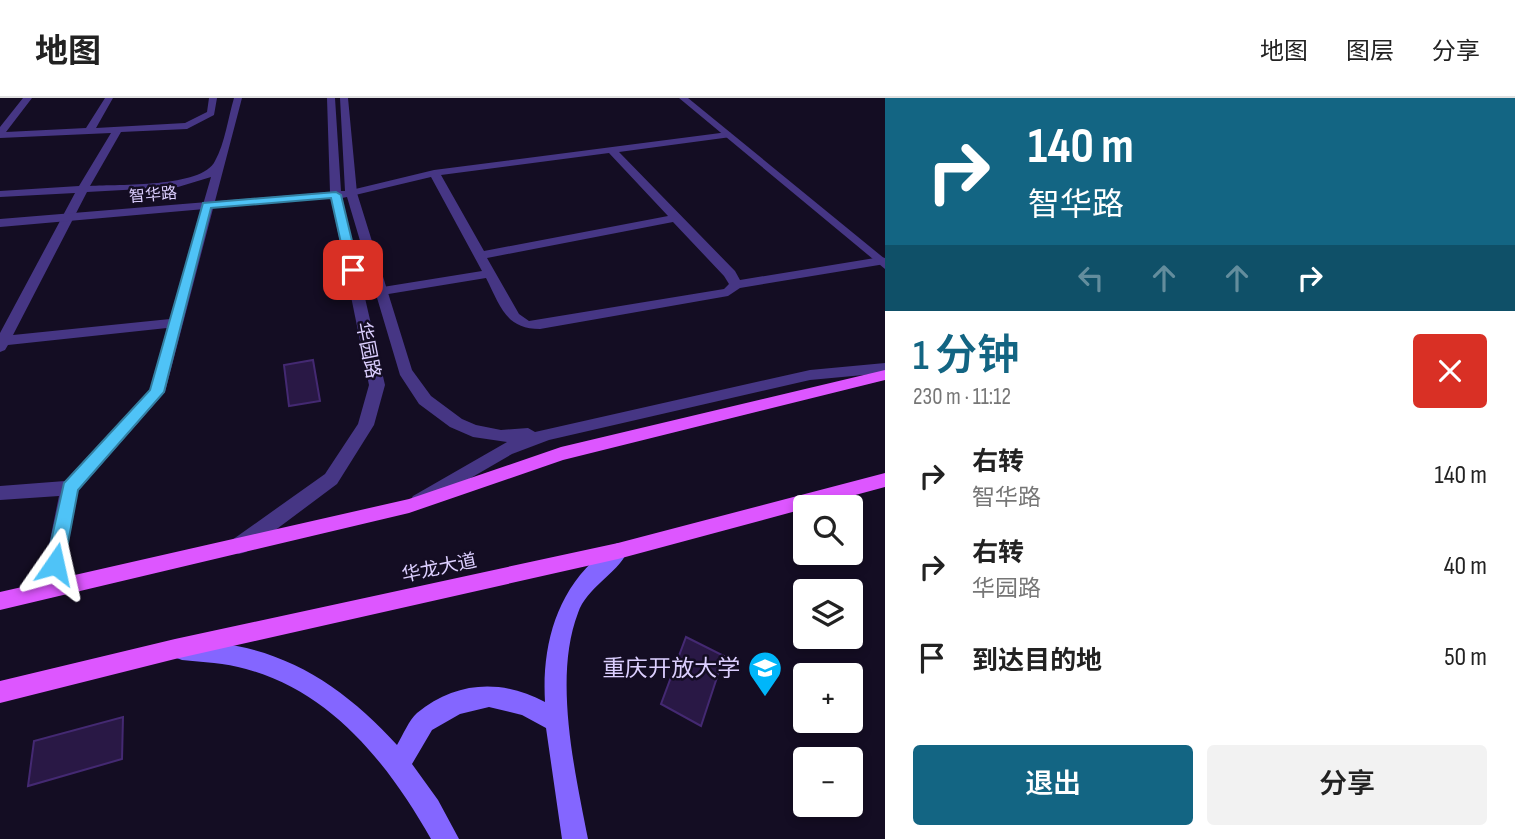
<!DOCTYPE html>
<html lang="zh">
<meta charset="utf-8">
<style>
body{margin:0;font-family:"Sofia Sans Condensed","Noto Sans SC",sans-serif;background:#f2f2f2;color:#222;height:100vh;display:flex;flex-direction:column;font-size:26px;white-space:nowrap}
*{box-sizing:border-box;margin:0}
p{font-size:23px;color:#767676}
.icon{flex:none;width:38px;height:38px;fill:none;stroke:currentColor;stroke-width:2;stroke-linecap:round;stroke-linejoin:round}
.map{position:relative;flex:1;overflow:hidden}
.side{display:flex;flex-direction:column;background:#fff;width:630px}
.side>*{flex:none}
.hud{background:#136583;color:#fff;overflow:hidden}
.buttons{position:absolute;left:793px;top:397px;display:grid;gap:14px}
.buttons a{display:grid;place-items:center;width:70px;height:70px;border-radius:7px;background:#fff;box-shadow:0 4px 10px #0003;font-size:35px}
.pin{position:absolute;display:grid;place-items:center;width:60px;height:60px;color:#fff;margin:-30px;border-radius:14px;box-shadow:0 4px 10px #0006}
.me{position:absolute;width:77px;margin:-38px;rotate:11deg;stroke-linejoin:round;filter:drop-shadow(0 0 5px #0008)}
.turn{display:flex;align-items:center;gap:24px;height:147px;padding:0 28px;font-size:32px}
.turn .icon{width:91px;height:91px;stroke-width:2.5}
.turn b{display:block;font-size:49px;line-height:60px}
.lanes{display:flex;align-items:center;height:66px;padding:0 28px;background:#0003;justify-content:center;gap:35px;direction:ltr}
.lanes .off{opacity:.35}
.round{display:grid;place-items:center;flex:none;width:74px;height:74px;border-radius:7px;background:#f2f2f2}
.summary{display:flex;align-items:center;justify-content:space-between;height:119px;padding:0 28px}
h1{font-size:42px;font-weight:600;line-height:52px;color:#136583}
.button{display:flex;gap:14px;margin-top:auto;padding:14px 28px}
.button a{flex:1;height:80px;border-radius:7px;background:#136583;color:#fff;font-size:28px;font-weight:600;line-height:80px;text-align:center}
.button a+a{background:#f2f2f2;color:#222}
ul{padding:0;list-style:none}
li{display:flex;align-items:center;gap:21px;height:91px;padding:0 28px}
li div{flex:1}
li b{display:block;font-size:26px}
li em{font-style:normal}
header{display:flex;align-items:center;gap:42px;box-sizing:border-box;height:98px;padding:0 35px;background:#fff;border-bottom:2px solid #e0e0e0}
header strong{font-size:33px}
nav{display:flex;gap:38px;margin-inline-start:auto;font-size:24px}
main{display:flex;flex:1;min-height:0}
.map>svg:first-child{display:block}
.building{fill:#291845;stroke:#442972;stroke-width:2}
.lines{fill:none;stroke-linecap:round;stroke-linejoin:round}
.lane{fill:#463684;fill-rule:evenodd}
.street{fill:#463684;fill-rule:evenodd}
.secondary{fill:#8466ff;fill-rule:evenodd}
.primary{fill:#dd56ff;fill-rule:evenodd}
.route{fill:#4fc3f7;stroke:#337fa1;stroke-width:2}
.labels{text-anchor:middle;stroke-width:5;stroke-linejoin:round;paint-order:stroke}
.far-street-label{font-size:16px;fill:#dccfff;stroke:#140d23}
.street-label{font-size:19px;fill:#dccfff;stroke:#140d23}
.near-poi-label{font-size:23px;fill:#dccfff;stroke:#140d23;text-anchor:end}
</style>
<header>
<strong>地图</strong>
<nav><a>地图</a><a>图层</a><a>分享</a></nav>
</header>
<main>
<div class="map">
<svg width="885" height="741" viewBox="0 0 885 741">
<rect width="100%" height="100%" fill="#140d23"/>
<path class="building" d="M313,262l7,41 -31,5 -5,-41z
M686,539l38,19 -23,70 -40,-22z
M123,619l-1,42 -94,27 6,-45z"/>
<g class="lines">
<path class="lane" d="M23,0h9l-26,34 80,-4 19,-30h8l-17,30 89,-5 22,-11 2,-14h8l-3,17 -27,14 -66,3 -31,54c28,-2 112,2 125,-25 10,-18 13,-43 19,-63h8l-77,294 -87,99 -18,98 -3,6 -7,3 -7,-3 -3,-6 19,-93 -59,4v-14l65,-5 85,-91 17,-62 -159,17 -3,5 -5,2v-19l75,-140 -75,4v-6l79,-5 32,-53 -111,5v-11zM211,79l-41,142 -157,16 74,-143 91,-5z
M728,34l3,1v4l-112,15 116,119 5,9 141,-23 4,1v6l-145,24 -12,8 -188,33c-35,0 -40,-24 -54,-51l-128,21 -7,-4 7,-4 124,-20 -51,-94 -80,19 -4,-1v-4l87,-21zM609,55l59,63 -184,35 -43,-76zM673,124l51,54 5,8 -5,5 -195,32 -10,-7 -32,-56z"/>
<path class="street" d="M327,0h8l6,93h4l-5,-93h8l9,95 55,177 19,26 31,23 14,6 25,5 27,-2 7,4 275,-62 75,-7v10l-75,7 -261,60 -37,14 -93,54 -6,-2 -3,-5 3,-5 94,-54 -34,-5 -23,-10 -31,-23 -19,-29 -53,-178 -5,1 43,187 -11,40 -37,59 -91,68 -7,2 -7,-2 -3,-6 3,-6 93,-66 33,-50 11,-39 -38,-187 -331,29v-8l330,-27z
M679,0h9l197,161v10z"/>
<path class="secondary" d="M618,445l7,2 3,6c-12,24 -41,36 -50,62 -25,65 -3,159 10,226h-26l-16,-111 -24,-13 -33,-8 -29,7 -28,16 -20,34 26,36 21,39h-28c-42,-74 -99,-147 -185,-170 -21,-6 -43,-7 -64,-9l-8,-3 -3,-7 3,-7c13,-6 29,-2 43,0 74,8 131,48 180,102 6,-10 12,-25 20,-32 39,-32 85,-34 128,-11 -3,-52 9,-103 47,-140 8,-7 16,-16 26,-19z"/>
<path class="primary" d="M885,272v10l-322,80 -154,53 -409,97v-18l409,-93 152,-52z
M885,375v14l-267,72 -443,100 -175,44v-22l175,-42 443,-96z"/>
</g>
<path class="route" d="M336,94l5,3 18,75 -6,4 -6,-4 -16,-72 -120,10 -47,184 -86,98 -14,74 -3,5 -6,3 -7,-3 -2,-5 18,-81 86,-93 53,-187z"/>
<defs>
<g id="university-pin" transform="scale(1.75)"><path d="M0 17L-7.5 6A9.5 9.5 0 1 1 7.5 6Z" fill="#00b6fa" stroke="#140d23"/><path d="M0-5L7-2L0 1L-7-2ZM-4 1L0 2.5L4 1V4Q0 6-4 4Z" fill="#fff"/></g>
</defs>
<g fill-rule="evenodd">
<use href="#university-pin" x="765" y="570"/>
</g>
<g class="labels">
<g class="far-street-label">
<text transform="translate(153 96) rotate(-5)" y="6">智华路</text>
</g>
<g class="street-label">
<text transform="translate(369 252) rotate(79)" y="7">华园路</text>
<text transform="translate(439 469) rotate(-12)" y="7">华龙大道</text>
</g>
<g class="near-poi-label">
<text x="740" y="578">重庆开放大学</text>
</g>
</g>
</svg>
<div class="buttons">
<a><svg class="icon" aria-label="search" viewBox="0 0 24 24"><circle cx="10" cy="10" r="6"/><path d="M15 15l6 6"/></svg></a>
<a><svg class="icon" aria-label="layers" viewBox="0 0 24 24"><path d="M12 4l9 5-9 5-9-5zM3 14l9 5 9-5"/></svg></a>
<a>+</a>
<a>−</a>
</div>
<div class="pin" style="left:353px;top:172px;background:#d93025"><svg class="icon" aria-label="arrive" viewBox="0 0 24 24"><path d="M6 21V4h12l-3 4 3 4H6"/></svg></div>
<svg class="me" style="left:55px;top:466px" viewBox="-20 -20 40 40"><path d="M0-17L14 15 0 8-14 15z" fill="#4fc3f7" stroke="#fff" stroke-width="4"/></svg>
</div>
<section class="side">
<div class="hud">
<div class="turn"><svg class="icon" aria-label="right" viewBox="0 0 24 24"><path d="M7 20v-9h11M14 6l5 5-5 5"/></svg><div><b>140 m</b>智华路</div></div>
<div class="lanes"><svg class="icon off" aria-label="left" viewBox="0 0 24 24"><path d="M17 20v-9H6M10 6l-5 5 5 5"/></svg><svg class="icon off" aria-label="ahead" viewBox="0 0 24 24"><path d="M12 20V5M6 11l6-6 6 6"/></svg><svg class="icon off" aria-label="ahead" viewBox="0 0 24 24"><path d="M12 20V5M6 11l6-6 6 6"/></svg><svg class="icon" aria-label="right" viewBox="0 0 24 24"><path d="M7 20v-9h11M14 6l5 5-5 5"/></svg></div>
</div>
<div class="summary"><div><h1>1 分钟</h1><p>230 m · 11:12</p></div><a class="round" style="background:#d93025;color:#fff"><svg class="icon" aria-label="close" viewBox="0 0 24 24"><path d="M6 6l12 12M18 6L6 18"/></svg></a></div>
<ul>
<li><svg class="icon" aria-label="right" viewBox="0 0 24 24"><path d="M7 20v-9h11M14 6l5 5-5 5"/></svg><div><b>右转</b><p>智华路</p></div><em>140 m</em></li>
<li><svg class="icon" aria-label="right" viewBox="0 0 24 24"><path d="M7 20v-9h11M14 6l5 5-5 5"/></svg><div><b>右转</b><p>华园路</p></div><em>40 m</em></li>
<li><svg class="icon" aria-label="arrive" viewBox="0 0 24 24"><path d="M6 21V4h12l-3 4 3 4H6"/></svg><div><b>到达目的地</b></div><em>50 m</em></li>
</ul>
<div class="button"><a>退出</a><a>分享</a></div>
</section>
</main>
